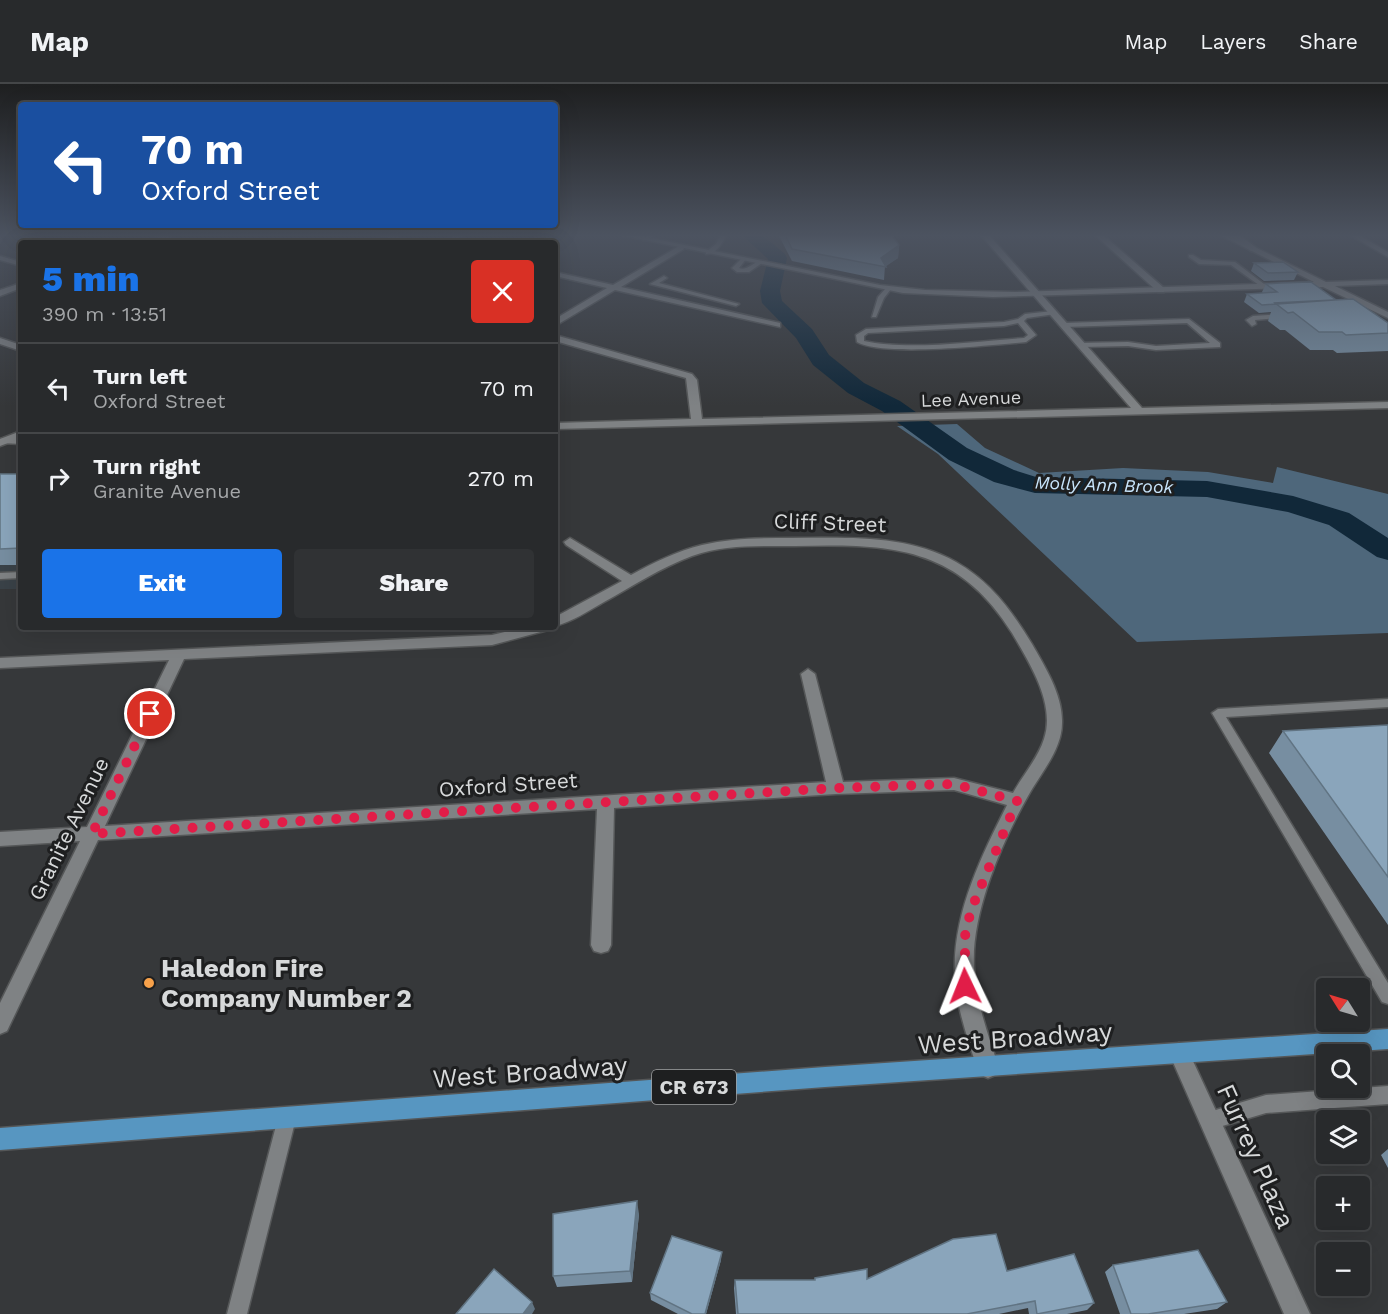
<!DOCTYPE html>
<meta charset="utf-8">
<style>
body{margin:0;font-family:"Work Sans",sans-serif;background:#303234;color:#f1f3f6;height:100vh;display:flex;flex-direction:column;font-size:22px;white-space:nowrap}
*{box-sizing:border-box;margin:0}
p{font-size:20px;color:#a5a7a9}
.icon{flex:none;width:33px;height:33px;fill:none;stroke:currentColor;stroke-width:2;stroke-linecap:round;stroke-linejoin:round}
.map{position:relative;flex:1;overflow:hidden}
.details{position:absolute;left:18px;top:156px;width:540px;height:390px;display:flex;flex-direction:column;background:#282a2c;border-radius:6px;box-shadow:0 6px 24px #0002,0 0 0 2px #444648}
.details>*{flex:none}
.hud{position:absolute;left:18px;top:18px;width:540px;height:126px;border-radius:6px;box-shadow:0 6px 24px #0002,0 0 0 2px #444648;background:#1a4fa0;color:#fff;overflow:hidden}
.needle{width:39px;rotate:307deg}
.buttons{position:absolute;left:1316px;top:894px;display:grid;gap:12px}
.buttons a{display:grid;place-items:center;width:54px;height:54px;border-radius:6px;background:#282a2c;box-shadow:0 6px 24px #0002,0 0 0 2px #444648;font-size:30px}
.pin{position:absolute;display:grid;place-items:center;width:51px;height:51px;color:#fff;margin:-26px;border:3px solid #fff;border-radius:50%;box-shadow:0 2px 6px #0007}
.me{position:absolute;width:66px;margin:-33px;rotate:358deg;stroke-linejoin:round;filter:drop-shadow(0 0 4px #0008)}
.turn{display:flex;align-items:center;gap:21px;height:126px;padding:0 24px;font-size:27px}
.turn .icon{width:78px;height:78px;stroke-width:2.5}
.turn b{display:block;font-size:42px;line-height:51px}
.round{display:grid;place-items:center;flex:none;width:63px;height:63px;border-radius:6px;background:#303234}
.overview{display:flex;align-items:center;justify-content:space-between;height:102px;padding:0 24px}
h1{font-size:36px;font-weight:800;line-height:45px;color:#1a73e8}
.button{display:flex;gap:12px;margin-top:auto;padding:12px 24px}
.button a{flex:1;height:69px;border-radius:6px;background:#1a73e8;color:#fff;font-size:24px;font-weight:800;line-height:69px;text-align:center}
.button a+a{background:#303234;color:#f1f3f6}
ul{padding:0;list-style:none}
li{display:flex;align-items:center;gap:18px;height:90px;padding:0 24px;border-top:2px solid #444648}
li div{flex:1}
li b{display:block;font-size:22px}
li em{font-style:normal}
header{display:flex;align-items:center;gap:36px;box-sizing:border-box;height:84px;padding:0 30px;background:#282a2c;border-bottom:2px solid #444648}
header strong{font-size:28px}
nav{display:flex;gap:33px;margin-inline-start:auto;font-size:21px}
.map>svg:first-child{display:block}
.built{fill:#3a4248}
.forest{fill:#4e677b}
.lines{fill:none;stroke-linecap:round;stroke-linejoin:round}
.river{fill:#112839;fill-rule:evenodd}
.lane-casing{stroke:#555758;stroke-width:3}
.street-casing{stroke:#555758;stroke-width:3}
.secondary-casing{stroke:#555758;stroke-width:3}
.primary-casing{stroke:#555758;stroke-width:3}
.lane{fill:#7f8284;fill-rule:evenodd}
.street{fill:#7f8284;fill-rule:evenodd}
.secondary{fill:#7f8284;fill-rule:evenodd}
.primary{fill:#5796c1;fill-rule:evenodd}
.wall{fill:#778ea1}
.shaded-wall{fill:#617483}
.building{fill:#8aa5bb;stroke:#617483;stroke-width:1.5}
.route{stroke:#e11d48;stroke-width:10;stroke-dasharray:0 18}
.poi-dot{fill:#f7a14a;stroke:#1e1f20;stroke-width:2}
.labels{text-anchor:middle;stroke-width:6;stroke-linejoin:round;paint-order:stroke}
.far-street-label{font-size:18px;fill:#d7d9da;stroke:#1e1f20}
.far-water-label{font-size:18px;font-style:italic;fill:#c8e5fc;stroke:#1e1f20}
.shield{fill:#1e1f20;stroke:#a0a1a2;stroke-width:1.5}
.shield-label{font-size:20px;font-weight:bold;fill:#d7d9da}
.street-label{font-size:21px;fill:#d7d9da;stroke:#1e1f20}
.near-poi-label{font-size:26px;font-weight:bold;fill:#d7d9da;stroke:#1e1f20;text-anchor:start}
.near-street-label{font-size:26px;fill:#d7d9da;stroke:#1e1f20}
</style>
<header>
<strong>Map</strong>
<nav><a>Map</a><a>Layers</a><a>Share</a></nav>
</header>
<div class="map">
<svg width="1388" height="1230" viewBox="0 0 1388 1230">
<rect width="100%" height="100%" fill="#36383a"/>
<path class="built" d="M21,398v107h-21v-106z"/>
<path class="forest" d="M957,340l28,24 54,25 84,-5 85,4 65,11 4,-16 111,27v139l-251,9 -199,-188 -41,-28z"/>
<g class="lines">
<path class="river" d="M741,150h20l24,20 2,4 -7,33 2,10 30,28 17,26 35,28 36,18 67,47 47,22 22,7 171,4 86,15 56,17 39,25v22l-11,-3 -48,-32 -41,-13 -81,-15 -172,-4 -41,-11 -45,-22 -67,-49 -34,-18 -35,-28 -17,-27 -34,-35 -2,-12 8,-32z"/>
<g class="lane-casing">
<path id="lane" d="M650,150h7l-10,6h-4v-2z
M721,150h6c-5,9 -10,20 -21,20v-2l10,-8z
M1189,171h4l8,5 34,2 33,25 -5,1 -32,-23 -32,-1 -10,-7z
M743,173l3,2 -7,9c6,3 12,-3 18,-6l5,1 -13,9h-12l-5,-4z
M664,192l3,2 -8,5 80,21 -3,2 -86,-22z
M886,204l5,1 -7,9 -8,19h-4l6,-20z
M1053,227l3,2 -1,1 -28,4 -3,3 12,14 -10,7c-34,3 -143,15 -169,0l-1,-7 10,-6 138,-7 14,-3 7,-5zM1018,239l10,12 -4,3c-46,3 -116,13 -160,3v-5l4,-3 136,-7z
M1285,230l3,2 -1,1 -32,3 1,4 -4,2 -6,-6 7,-4z
M1189,235l31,24v4l-64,3 -28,-4 -47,1 -4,-2 1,-2 50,-1 28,4 54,-3 -23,-20 -123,4 -4,-2 4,-2z
M21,488v6l-21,1v-6z
M1388,615v8l-162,10 162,266v21l-6,-2 -170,-289 6,-4z
M1388,1002v18l-122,9 -57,17 -6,-3 -3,-6 3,-6 6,-3 57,-17z
M287,1025l6,3 3,6 -49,196h-20l51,-196 3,-6z"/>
</g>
<g class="street-casing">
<path id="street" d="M147,150h13l29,9h-13z
M373,150h14l33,9h-14z
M980,150h8l154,174 246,-6v6l-833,21v-6l136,-4 -5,-41 -131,-37v-6l137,39 5,6 5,39 429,-11z
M1094,150h8l62,54v4h-6z
M1229,150h9l20,15 -7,2z
M1348,150h9l31,18v5z
M681,161l3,4 -63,38 159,36v4l-165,-37 -60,36v-7l52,-31 -52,-12v-4l58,13z
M0,172l21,6v4l-21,-6z
M21,199v5l-21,8v-6z
M0,254l21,7v6l-21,-7z
M5,354h16v6l-20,-1v-4z
M570,454l61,37c22,-12 46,-24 71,-30 29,-7 60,-7 90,-7 54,0 115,-4 164,24 34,19 56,49 76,82 13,23 31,51 30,79 0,27 -22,51 -34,73 -26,46 -57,117 -54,171 2,35 14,68 25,101l-4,7 -7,3 -7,-3 -4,-7c-8,-26 -18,-53 -21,-80 -8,-65 23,-127 51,-183l-53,-15 -118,4 -222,14 -3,137 -3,6 -7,2 -7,-2 -3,-6 6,-136 -499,31 -91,191 -7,3v-31l80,-162 -80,5v-14l87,-5 82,-167 -169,8v-10l492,-23 33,-8h25l-2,3 -56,15 -308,14 -79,167 721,-44 -25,-108 7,-5 7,5 28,108 111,-4 59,15c10,-18 25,-35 31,-54 12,-35 -15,-77 -32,-106 -55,-88 -123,-89 -217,-87 -34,0 -71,-2 -103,10 -32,12 -59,30 -88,46 -16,9 -32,20 -49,24v-9l67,-36 -56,-36 -2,-3z
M1179,959l7,3 124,268h-26l-115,-261 3,-7z"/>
</g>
<g class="secondary-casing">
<path id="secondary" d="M457,150h10l-18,9h-10z
M616,150h15l249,51 45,5 90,2 299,-10 -96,-48h10l98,48 62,-2v4l-53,2 53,26v6l-65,-31 -330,10 -90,-4z
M21,347v7l-21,8v-7z"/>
</g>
<g class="primary-casing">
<path id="primary" d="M1388,945v20l-563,38 -825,63v-22l825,-61z"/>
</g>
<use href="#lane" class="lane"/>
<use href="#street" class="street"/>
<use href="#secondary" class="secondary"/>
<use href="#primary" class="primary"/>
</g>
<path class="wall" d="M778,150h113l8,11 -1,13 -13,8 -1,14 -92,-19z
M1254,179l44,9 -4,8 -30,1 -13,-10z
M1266,200l70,16 52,23v28l-51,2 -4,-3h-23l-25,-20h-5l-12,-9 3,-9 -12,1 -15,-11 3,-8 16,-1 -1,-1z
M0,390h21v91h-21z
M1388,641v200l-119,-172 14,-22z
M1388,1065v19l-7,-13z
M639,1130l-7,68 -75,5 -4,-11z
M721,1176l-15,54h-28l-27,-14 -1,-7z
M1113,1181l114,37 -10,7 -33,5h-64l-15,-42z
M1007,1187l87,32 -7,7 -20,4h-38l-1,-6 -29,6h-263l-2,-26 1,-8h79l1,-2 52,1z"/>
<path class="shaded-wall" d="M899,161l-1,13 -13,9 -4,-9z
M637,1117l2,13 -7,68 -2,-11z
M722,1168l-1,8 -15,54h-1z
M532,1218l3,7 -3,5h-9z"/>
<path class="building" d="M785,150h106l8,11 -18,13 5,9 -94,-18z
M1283,178l15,10 -30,1 -14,-10z
M1311,198l25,18 -74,5 -15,-11 30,-2 -11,-8 14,-1z
M1353,215l35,24v10l-42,2 -4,-3h-23l-26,-20 -5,1 -13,-10z
M0,390h21v74l-21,1z
M1388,641v152l-105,-146z
M637,1117l-7,70 -77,5v-62z
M996,1150l11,37 67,-17 20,49 -57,11 -2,-13 -68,13h-229l-3,-34h80v-2l52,-9v10l86,-40z
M672,1152l50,16 -17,62h-13l-42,-21z
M1198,1166l29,52 -79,12h-17l-18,-49z
M494,1185l38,33 -9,12h-67z"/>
<linearGradient id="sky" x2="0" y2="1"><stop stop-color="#1e1f20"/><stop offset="0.47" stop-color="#4c5360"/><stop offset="1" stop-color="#4c5360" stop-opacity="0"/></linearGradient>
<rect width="1388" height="322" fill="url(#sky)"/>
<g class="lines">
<path class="route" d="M150,630l-58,120 744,-46 118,-4 63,17 -46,109 -6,26v50"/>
</g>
<circle class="poi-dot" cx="149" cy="899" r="6"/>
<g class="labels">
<g class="far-street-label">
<text transform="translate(971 315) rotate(-2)" y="6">Lee Avenue</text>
</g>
<g class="far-water-label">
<text transform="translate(1104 401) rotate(2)" y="6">Molly Ann Brook</text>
</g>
<rect class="shield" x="652" y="986" width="84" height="34" rx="4.5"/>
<g class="shield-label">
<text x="694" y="1010">CR 673</text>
</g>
<g class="street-label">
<text transform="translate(830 439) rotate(2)" y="7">Cliff Street</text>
<text transform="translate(508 701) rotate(-4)" y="7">Oxford Street</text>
<text transform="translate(69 745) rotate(-64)" y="7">Granite Avenue</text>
</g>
<g class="near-poi-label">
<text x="161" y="893">Haledon Fire<tspan x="161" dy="30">Company Number 2</tspan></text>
</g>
<g class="near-street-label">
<text transform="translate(1015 954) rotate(-4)" y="9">West Broadway</text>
<text transform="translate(530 988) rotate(-4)" y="9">West Broadway</text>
<text transform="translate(1256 1072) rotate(66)" y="9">Furrey Plaza</text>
</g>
</g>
</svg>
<div class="buttons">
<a><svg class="needle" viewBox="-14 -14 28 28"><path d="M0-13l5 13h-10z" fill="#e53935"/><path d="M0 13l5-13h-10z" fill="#a5a7a9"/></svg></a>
<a><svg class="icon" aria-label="search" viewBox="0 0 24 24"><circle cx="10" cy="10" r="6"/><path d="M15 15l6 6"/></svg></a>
<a><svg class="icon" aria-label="layers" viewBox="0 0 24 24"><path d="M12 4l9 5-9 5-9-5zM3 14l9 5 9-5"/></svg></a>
<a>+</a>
<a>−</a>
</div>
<div class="pin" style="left:150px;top:630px;background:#d93025"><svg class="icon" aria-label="arrive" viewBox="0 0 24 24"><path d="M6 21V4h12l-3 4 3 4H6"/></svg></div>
<svg class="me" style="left:965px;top:902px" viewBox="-20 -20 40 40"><path d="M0-17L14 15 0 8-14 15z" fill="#e11d48" stroke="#fff" stroke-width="4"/></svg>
<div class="hud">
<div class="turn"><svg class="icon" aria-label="left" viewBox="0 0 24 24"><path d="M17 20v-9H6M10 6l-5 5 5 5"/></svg><div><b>70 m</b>Oxford Street</div></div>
</div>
<section class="details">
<div class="overview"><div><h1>5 min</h1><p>390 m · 13:51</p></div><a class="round" style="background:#d93025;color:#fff"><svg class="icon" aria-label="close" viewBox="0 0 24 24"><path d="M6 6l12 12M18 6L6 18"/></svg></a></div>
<ul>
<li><svg class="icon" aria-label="left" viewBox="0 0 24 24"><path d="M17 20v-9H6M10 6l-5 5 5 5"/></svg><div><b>Turn left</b><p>Oxford Street</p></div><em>70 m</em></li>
<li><svg class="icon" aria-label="right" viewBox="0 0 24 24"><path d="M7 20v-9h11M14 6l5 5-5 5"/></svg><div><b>Turn right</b><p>Granite Avenue</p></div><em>270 m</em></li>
</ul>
<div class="button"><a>Exit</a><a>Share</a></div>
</section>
</div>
